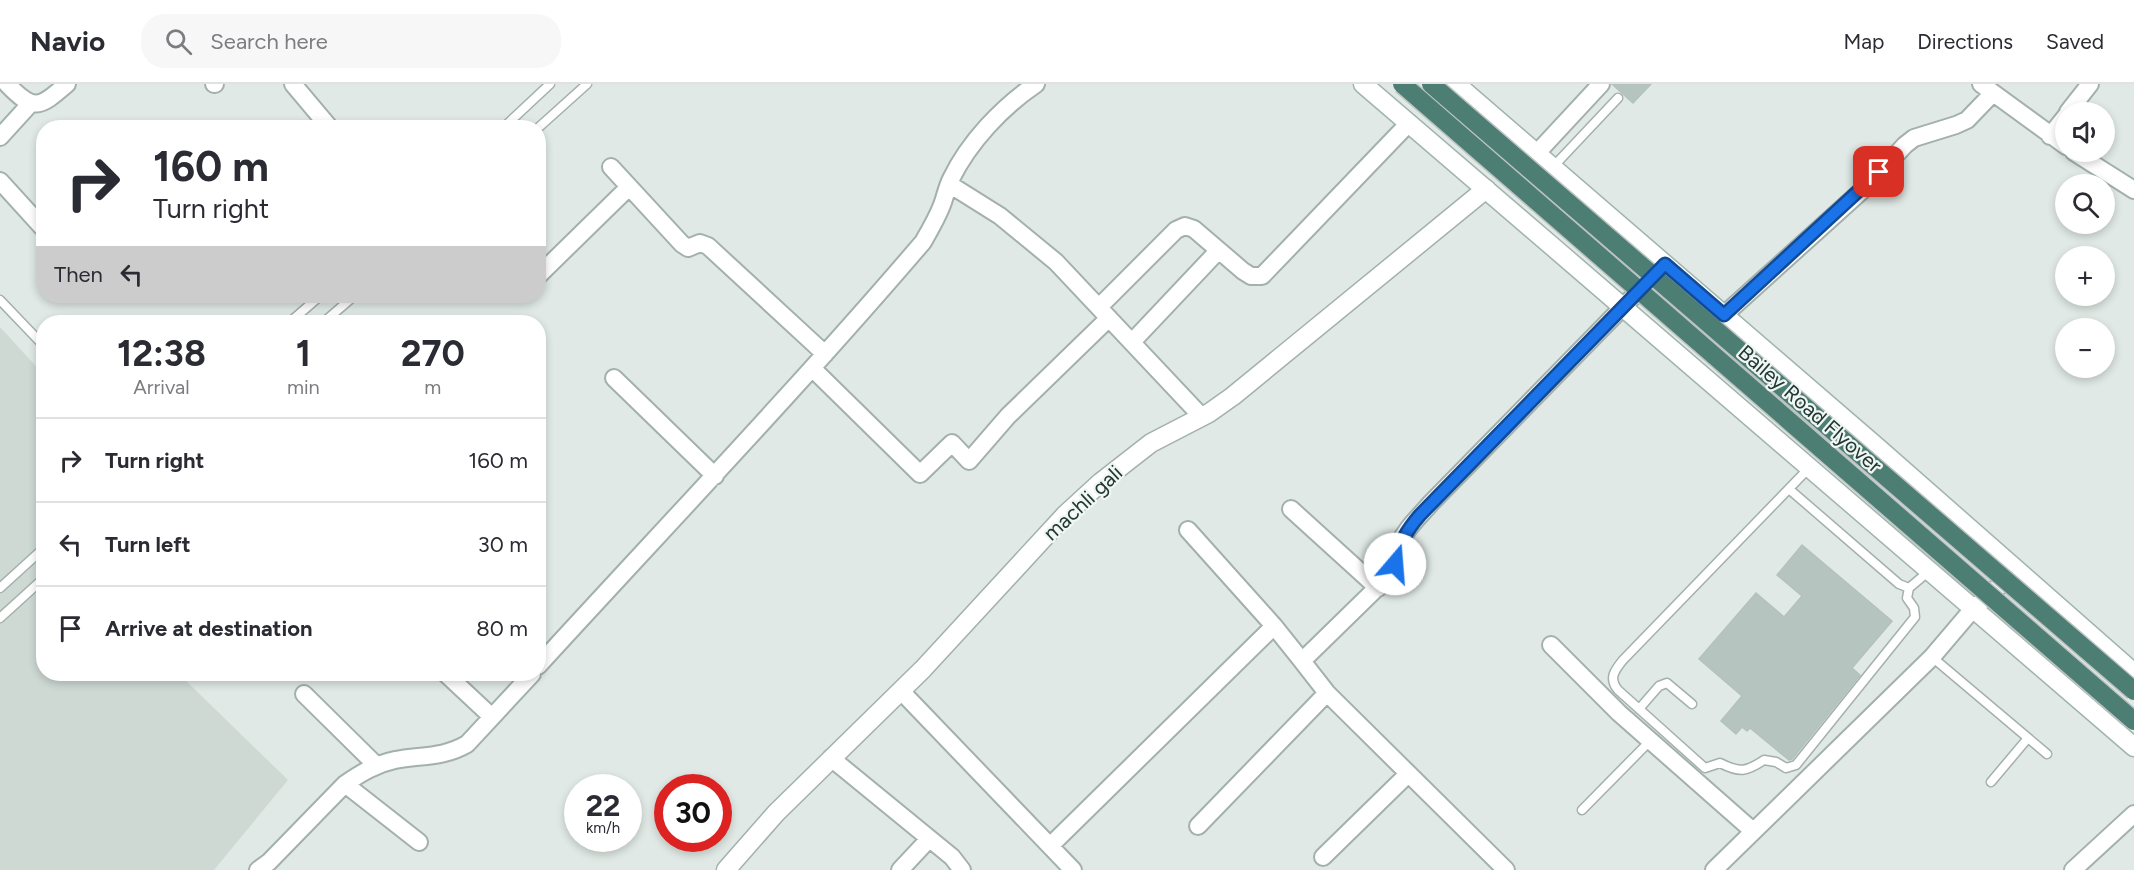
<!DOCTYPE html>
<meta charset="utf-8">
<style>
body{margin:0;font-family:Figtree,sans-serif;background:#f7f7f7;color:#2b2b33;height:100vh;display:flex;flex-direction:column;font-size:22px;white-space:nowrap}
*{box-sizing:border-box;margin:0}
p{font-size:20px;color:#7c7c81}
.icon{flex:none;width:33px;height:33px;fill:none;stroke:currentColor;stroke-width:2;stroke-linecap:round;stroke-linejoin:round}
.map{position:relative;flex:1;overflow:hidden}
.sheet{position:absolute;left:36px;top:231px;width:510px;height:366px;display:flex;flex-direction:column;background:#fff;border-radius:24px;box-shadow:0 3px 9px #0003}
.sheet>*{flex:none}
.hud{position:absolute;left:36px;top:36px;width:510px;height:183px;border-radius:24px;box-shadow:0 3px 9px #0003;background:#fff;color:#2b2b33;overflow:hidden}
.fabs{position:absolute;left:2055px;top:18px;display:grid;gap:12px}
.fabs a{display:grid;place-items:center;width:60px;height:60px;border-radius:50%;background:#fff;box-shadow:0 3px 9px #0003;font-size:30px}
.speed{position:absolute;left:564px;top:690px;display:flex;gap:12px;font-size:30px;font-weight:700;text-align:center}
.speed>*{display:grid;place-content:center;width:78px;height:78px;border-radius:50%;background:#fff;box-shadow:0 3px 9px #0003;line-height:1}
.speed small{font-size:15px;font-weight:400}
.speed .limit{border:9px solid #d22;background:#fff;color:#111}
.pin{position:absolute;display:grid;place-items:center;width:51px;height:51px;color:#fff;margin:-26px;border-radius:12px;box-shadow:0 3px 9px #0006}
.me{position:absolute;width:66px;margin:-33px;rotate:18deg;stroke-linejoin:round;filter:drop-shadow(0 0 4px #0008)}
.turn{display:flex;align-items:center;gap:21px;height:126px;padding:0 18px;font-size:27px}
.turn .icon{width:78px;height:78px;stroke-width:2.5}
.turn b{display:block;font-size:42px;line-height:51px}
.then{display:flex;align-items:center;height:57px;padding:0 18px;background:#0003;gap:12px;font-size:22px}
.eta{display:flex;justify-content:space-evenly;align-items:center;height:102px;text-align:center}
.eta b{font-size:36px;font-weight:700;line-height:42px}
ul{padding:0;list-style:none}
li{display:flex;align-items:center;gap:18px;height:84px;padding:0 18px;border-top:2px solid #e1e1e2}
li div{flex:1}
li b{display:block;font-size:22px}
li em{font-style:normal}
header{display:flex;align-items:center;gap:36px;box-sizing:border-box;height:84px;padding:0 30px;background:#fff;border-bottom:2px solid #e1e1e2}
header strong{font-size:28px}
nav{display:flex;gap:33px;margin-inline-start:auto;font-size:21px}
.search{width:420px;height:54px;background:#f7f7f7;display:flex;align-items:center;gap:15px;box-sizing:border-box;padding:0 21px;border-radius:24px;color:#7c7c81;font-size:22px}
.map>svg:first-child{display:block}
.built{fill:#ced9d4}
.building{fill:#b5c4be;stroke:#b3c2bc;stroke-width:1.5}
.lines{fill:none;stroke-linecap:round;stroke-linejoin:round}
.service-casing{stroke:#a3b0ac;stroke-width:11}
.minor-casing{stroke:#a3b0ac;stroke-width:20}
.tertiary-casing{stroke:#a3b0ac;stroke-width:21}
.secondary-casing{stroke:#a0b4ad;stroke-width:21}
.service{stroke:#fff;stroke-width:8}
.minor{stroke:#fff;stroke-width:16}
.tertiary{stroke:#fff;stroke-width:18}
.secondary{stroke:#fff;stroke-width:18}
.trunk-bridge-casing{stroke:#bdc3c2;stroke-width:21;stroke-linecap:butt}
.trunk-bridge{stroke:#4c7e73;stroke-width:18}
.route-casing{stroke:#114b97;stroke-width:15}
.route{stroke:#1a73e8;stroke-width:10}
.labels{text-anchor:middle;stroke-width:4.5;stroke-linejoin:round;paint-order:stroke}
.street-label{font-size:21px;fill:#223832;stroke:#f0f6f3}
</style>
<header>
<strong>Navio</strong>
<div class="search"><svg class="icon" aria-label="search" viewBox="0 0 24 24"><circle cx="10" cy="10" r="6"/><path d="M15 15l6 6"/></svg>Search here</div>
<nav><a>Map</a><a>Directions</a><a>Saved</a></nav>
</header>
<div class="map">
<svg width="2134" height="786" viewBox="0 0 2134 786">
<rect width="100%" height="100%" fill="#e0e9e5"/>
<path class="built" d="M0,243l43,47 1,300h135l109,106 -74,90h-214z"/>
<path class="building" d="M1612,0h39l-18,19z
M1802,461l90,76 -40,47 8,7 -68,84 -3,1 -39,-32 -3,3 -5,-4 -6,7 -15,-13 21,-25 -43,-37 57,-66 28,24 18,-21 -25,-21z"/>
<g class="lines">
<g class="service-casing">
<path id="service" d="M503,44l47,-44
M538,44l49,-44
M1552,84l66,-70
M0,216l44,46
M290,238l30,-26
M324,238l30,-26
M1809,384l-186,192c-8,10 -15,18 -5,30l87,78 15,-5c20,10 26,9 44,-3l12,2 10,6 10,-3 119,-148 -1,-9 -7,-10 2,-10
M1789,405l110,95 10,4 19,-16
M0,504l44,-40
M0,534l44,-40
M1932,573l115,97
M1639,625l20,-23 8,-3 25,21
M1991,698l37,-44
M1582,726l69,-70"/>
</g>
<g class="minor-casing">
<path id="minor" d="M7,0c27,28 32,24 60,0
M214,0h1
M293,0l37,44
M1981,0l85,62
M2068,28l22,-28
M2050,52l16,-20
M0,53l31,-34
M2074,68l60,38
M1536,70l65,-70
M611,83l71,77 6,4 12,-5 8,3 117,108
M0,97l42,46
M949,100l51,32 56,46 146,155
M538,192l91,-89
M1099,223l77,-77 9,-4 9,3 49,42 8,5h11l147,-153
M1724,231l143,-129 38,-41 9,-7 42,-13 11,-5 26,-27
M1132,258l86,-91
M812,284l108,106 32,-31 17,18 39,-45 101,-98
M614,294l101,98
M1291,425l87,79
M1188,446l86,96 28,35
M1551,561l68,68 134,118
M538,582c129,-141 261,-279 385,-424 7,-12 14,-24 19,-37 3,-8 5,-18 9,-26 18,-37 51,-72 85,-95
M446,590l46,43
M901,607l172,179
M304,610l72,71
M831,674l121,99 10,13
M345,700l74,58
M1198,742l129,-133
M1050,762l224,-220
M1323,773l85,-83
M258,786l11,-8 76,-78c16,-11 31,-20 50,-24 26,-5 48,-2 72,-16l65,-70
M900,786l29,-31
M1506,786l-179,-177 -25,-32 84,-82c8,-11 8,-23 13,-35 7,-16 21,-28 32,-41l231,-236
M1714,786l218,-213 40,-47 44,-39
M2073,786l61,-56"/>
</g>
<g class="tertiary-casing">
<path id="tertiary" d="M726,786l50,-57 147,-144 142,-154 36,-33 50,-39 58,-30 24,-17 253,-207"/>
</g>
<g class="secondary-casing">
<path id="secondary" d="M1363,0c258,220 513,444 771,663
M1456,0l421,363 257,226"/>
</g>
<use href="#service" class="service"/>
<use href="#minor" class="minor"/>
<use href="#tertiary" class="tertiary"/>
<use href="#secondary" class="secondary"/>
<g class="trunk-bridge-casing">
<path id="trunk-bridge" d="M1402,0l732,637
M1431,0l703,607"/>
</g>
<use href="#trunk-bridge" class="trunk-bridge"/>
</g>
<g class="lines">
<g class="route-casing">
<path id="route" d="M1395,480c4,-21 12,-34 25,-49l245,-251 59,51 155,-143"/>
</g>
<use href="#route" class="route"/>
</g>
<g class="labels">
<g class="street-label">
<text transform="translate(1810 325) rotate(41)" y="7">Bailey Road Flyover</text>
<text transform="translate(1083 419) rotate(-43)" y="7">machli gali</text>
</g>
</g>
</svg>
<div class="fabs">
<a><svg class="icon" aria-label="sound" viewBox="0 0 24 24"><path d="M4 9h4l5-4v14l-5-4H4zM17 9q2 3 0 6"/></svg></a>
<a><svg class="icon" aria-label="search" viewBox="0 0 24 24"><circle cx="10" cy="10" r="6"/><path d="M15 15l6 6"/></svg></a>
<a>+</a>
<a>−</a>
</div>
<div class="speed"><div>22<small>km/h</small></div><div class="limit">30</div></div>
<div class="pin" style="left:1879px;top:88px;background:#d93025"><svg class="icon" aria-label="arrive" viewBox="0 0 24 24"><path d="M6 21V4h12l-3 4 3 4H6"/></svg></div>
<svg class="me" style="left:1395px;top:480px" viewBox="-20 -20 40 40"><circle r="19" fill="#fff"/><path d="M0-13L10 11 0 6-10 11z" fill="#1a73e8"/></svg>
<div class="hud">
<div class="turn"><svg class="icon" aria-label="right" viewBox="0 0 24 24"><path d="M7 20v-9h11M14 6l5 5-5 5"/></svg><div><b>160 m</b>Turn right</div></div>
<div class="then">Then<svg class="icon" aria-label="left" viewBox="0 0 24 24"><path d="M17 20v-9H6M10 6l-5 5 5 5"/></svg></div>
</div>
<section class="sheet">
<div class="eta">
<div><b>12:38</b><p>Arrival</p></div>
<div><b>1</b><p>min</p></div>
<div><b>270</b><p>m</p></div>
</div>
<ul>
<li><svg class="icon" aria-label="right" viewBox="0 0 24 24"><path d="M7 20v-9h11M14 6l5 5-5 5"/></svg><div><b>Turn right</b></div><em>160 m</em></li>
<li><svg class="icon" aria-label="left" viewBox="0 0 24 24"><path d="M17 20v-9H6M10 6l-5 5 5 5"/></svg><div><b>Turn left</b></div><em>30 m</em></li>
<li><svg class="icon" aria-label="arrive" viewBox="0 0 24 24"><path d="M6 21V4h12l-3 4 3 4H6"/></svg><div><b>Arrive at destination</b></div><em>80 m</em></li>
</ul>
</section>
</div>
